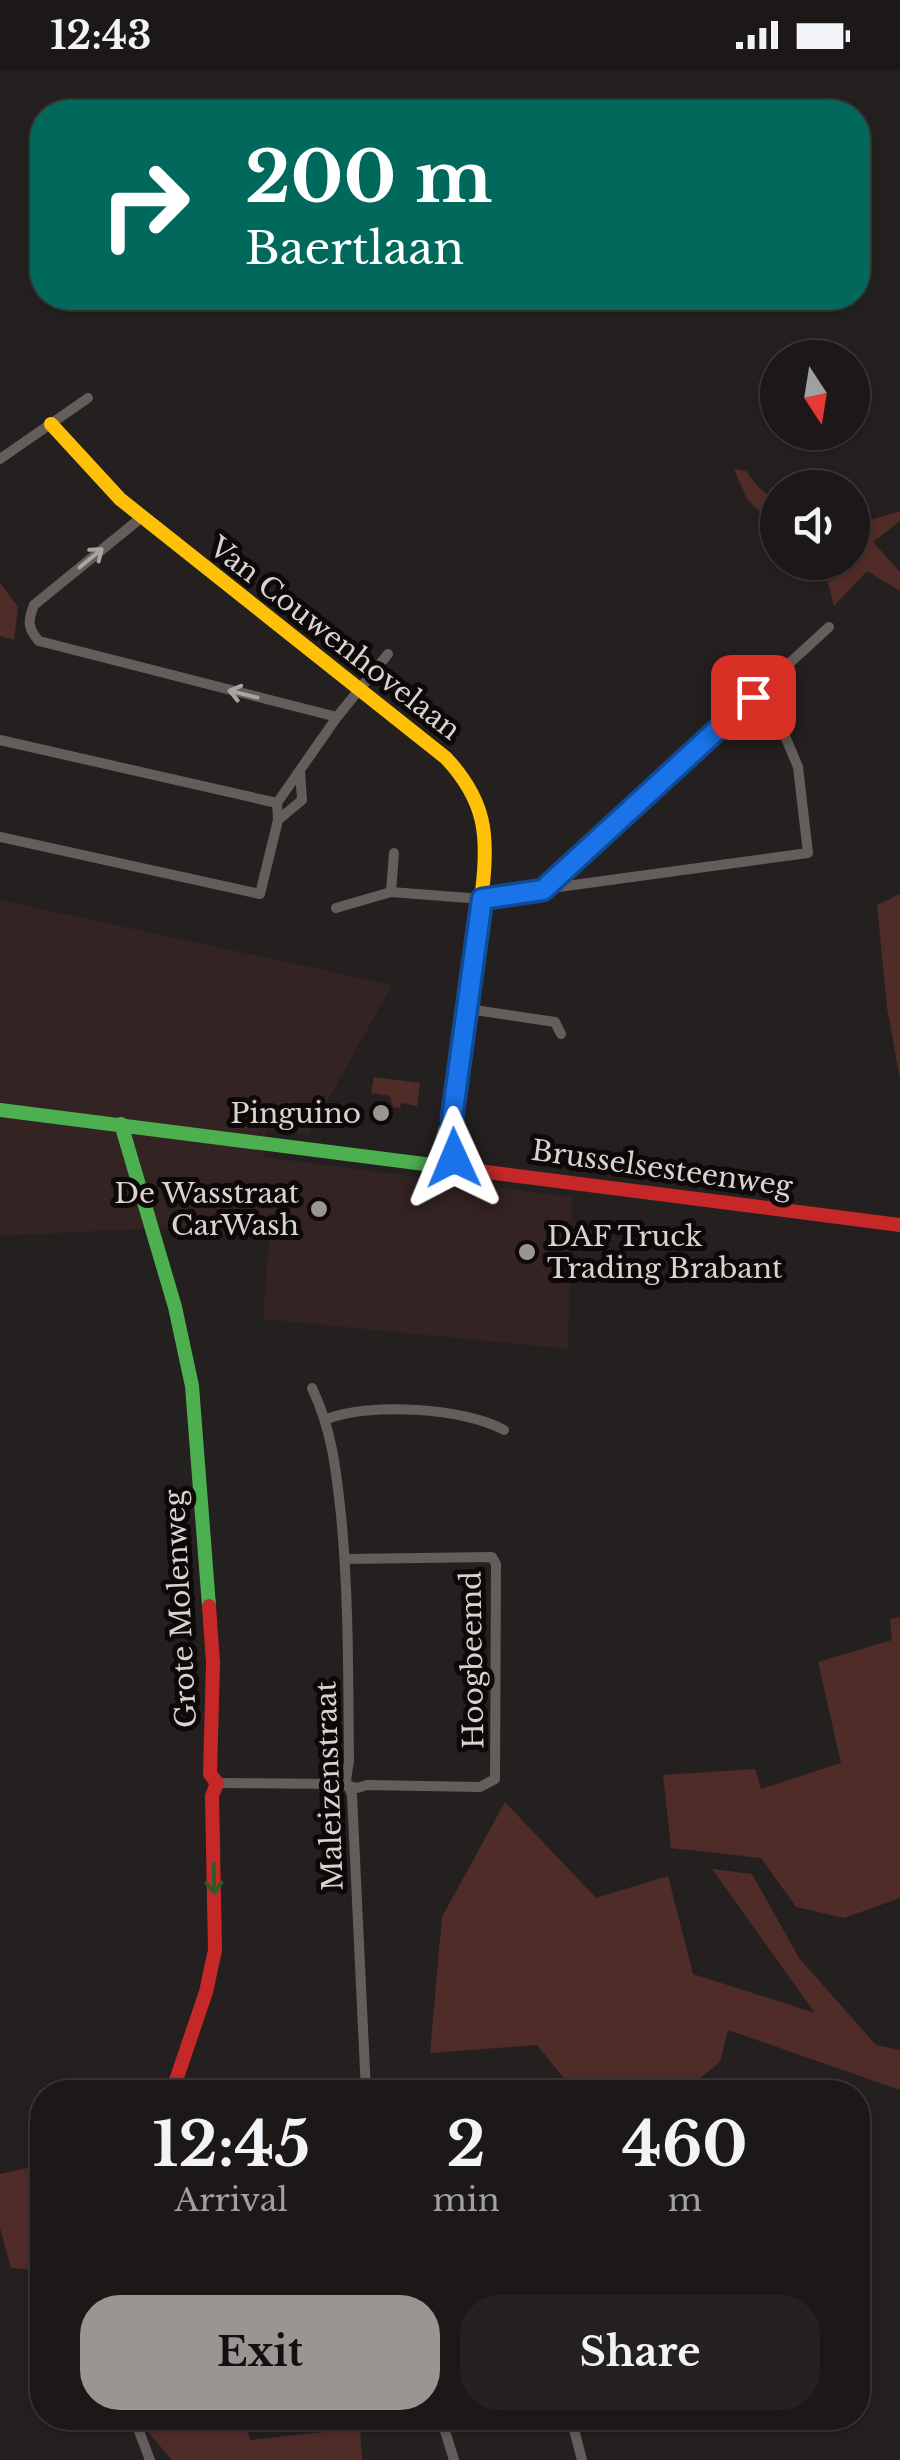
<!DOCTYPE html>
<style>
body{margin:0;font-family:"Libre Baskerville",serif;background:#252121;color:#f1f3f6;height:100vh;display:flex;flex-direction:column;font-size:38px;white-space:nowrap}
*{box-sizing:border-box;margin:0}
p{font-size:32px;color:#a0a0a2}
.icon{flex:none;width:55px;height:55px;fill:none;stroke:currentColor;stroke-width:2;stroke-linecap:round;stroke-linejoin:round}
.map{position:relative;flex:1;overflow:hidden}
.details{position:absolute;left:30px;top:2010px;width:840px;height:350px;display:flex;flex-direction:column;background:#1c1818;border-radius:40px;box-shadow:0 2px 8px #0004,0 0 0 2px #3a3737}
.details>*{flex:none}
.banner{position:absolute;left:30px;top:30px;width:840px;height:210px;border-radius:40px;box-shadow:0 2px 8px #0004,0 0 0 2px #3a3737;background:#00695c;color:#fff;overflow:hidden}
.needle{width:65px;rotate:168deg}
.fabs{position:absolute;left:760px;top:270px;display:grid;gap:20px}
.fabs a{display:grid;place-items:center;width:110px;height:110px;border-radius:50%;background:#1c1818;box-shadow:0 2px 8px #0004,0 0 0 2px #3a3737;font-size:50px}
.pin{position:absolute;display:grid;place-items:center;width:85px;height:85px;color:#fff;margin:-42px;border-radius:20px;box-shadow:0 5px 15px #0006}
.me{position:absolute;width:110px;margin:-55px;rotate:359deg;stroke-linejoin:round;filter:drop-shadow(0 0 8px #0008)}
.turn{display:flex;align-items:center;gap:35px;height:210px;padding:0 50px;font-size:45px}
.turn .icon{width:130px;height:130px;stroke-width:2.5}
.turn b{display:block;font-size:70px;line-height:85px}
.eta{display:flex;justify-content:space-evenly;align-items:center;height:170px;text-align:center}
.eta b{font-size:60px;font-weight:700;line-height:70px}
.cta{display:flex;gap:20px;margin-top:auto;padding:20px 50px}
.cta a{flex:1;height:115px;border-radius:40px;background:#9a9493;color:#111;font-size:40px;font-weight:700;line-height:115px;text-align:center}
.cta a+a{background:#252121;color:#f1f3f6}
.status{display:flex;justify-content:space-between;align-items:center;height:70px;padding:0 50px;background:#1c1818;direction:ltr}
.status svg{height:28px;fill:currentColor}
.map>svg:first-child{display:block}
.built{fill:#332322}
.green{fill:#502c29}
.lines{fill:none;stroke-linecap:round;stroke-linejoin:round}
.street{stroke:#655c5c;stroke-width:10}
.fast{stroke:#4caf50;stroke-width:14}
.slow{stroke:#ffc107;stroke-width:14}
.jam{stroke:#c62828;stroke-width:14}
.oneway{stroke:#aba3a2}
.oneway2{stroke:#2d5c2c}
.route-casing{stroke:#114b97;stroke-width:25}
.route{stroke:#1a73e8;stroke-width:18}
.poi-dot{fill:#9a9493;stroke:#0e0909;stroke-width:4}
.labels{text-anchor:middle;stroke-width:10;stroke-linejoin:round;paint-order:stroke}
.street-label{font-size:28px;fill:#d9d2d1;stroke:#0e0909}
.poi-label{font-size:28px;fill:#d9d2d1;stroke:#0e0909;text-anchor:end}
</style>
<div class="status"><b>12:43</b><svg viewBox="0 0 49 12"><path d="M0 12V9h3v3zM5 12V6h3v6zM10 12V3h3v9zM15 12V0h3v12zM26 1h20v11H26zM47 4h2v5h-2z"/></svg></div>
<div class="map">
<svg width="900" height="2390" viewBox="0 0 900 2390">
<rect width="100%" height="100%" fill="#252020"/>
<path class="built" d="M0,830l392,85 -84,151 -41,-7 -4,28 308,40 7,-16 -6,16 -4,152 -305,-30 6,-79 -112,-12 -157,8z"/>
<path class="green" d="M734,399l12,2 12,16 19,14v27l-30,-29z
M900,441v10l-27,21 27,30v19l-33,-20 -33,35 -11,-43 29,-1 1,-33 18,-9z
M0,513l18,24 -4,33 -14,-4z
M900,824v185l-13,-72 -10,-102z
M374,1007l46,6 -3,23 -16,-3 -1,5 -7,-1 -3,-11 -19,-3z
M900,1547v281l-56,20 -48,-11 -35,-49 -90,-10 -8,-73 92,-6 6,20 80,-26 -23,-101 74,-22 -2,-21z
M505,1732l91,96 72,-22 25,98 122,39 -103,-144 40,5 47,84 77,87 24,5v40l-172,-60 -8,32 -32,26 -21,4h-92l-38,-47 -107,8 12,-136z
M42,2095v105l-31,-2 -11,-40v-54z
M136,2348h109l5,22 110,-12 2,32h-190z
M648,2348h48l1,14 -47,-4z"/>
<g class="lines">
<path class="street" d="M0,389l88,-61
M142,447l-108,88c-6,15 -7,23 5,36l298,76
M0,670l277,63 60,-86 51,-63
M278,750l24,-20 -2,-30
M0,767l260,57 18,-74 -1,-17
M394,783l-3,39 91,7 61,-10 286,-262
M544,819l264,-36 -10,-86 -13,-31 -32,-39
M336,838l55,-16
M468,939l87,13 6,12
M434,1093l9,-34 8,-10
M312,1318c20,42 24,81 29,127 8,82 7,164 8,246l-3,19 6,15 14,297
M327,1349c42,-17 138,-11 177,11
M217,1713l122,1 18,4 10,-3 113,2 15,-8 1,-215 -4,-7 -147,2
M134,2348l16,42
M441,2348l13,42
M571,2348l11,42"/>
<path class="fast" d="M0,1040l448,57
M121,1054l54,183 17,79 17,220
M454,1095l-2,-47 30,-226"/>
<path class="slow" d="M51,354l69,75 326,259c40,43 43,78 36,134"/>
<path class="jam" d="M448,1097l452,58
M172,2022l34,-100 9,-42 -3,-154 5,-13 -7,-9 3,-111 -4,-57"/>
</g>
<defs><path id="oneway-shaft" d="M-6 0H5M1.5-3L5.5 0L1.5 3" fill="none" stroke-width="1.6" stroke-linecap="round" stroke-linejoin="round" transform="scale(2.5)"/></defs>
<g class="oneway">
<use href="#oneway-shaft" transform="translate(91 488) rotate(-39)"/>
<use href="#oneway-shaft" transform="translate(243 624) rotate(-166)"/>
</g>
<use class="oneway2" href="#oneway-shaft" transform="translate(214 1809) rotate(89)"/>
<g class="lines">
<g class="route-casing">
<path id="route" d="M454,1088l-2,-40 30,-219 61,-9 210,-193"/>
</g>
<use href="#route" class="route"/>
</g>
<g class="poi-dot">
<circle cx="381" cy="1043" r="10"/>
<circle cx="319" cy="1139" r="10"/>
<circle cx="527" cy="1182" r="10"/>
</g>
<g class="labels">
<g class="street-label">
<text transform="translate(335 568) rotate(38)" y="10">Van Couwenhovelaan</text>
<text transform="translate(662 1098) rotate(8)" y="10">Brusselsesteenweg</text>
<text transform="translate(180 1539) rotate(-93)" y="10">Grote Molenweg</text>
<text transform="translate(472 1590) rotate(-91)" y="10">Hoogbeemd</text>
<text transform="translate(329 1716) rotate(-92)" y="10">Maleizenstraat</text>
</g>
<g class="poi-label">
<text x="361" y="1053">Pinguino</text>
<text x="299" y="1133">De Wasstraat<tspan x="299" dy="32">CarWash</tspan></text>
<text x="547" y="1176" text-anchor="start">DAF Truck<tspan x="547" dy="32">Trading Brabant</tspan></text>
</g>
</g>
</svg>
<div class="fabs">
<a><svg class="needle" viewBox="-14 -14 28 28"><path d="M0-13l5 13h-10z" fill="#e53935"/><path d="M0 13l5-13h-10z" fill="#a0a0a2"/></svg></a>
<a><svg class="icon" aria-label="sound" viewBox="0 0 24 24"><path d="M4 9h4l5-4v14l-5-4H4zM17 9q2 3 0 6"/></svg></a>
</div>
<div class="pin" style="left:753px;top:627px;background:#d93025"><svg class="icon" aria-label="arrive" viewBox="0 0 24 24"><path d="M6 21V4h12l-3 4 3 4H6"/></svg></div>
<svg class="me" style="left:454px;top:1088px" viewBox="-20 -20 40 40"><path d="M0-17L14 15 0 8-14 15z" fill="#1a73e8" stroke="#fff" stroke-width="4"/></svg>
<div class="banner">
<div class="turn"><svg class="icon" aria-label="right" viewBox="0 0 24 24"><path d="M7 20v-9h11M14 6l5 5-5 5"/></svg><div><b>200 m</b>Baertlaan</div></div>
</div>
<section class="details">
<div class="eta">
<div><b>12:45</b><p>Arrival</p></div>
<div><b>2</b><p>min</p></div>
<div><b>460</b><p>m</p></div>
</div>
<div class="cta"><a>Exit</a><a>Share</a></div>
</section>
</div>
